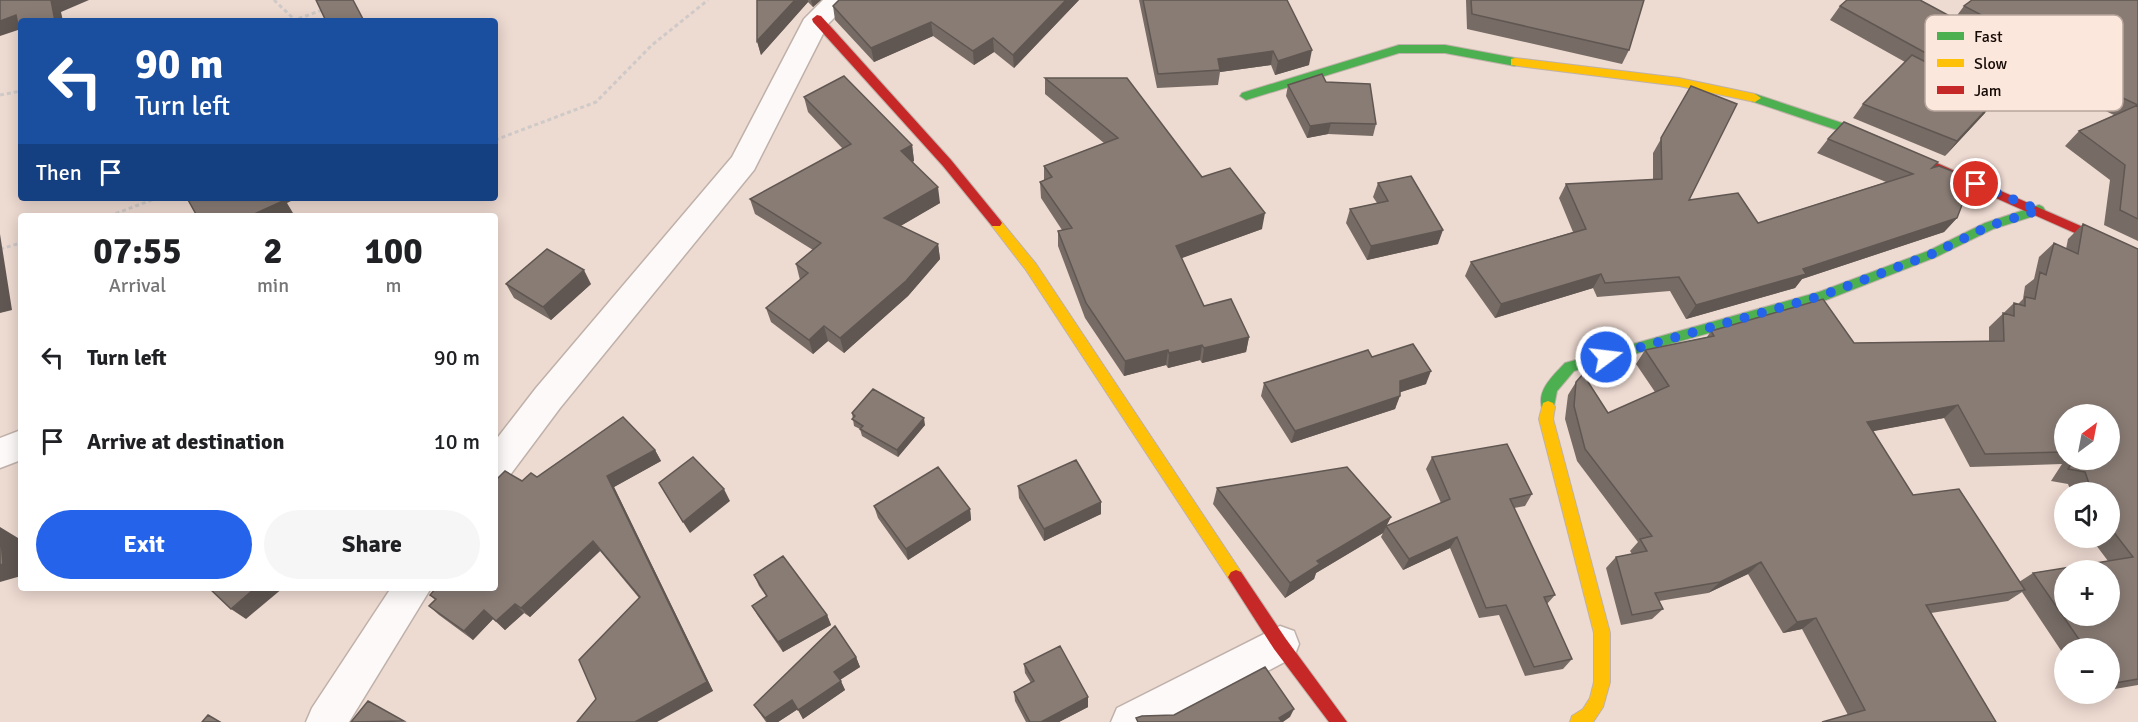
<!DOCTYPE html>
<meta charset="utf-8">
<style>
body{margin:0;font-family:Signika,sans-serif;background:#f6f6f6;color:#202124;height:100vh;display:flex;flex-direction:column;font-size:22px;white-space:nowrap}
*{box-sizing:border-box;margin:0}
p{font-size:20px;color:#757577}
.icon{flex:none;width:33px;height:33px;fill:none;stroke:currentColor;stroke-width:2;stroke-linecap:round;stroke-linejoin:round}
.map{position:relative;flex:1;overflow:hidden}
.side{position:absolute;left:18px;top:213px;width:480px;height:378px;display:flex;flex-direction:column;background:#fff;border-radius:6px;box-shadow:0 3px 15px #0003}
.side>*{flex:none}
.hud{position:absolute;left:18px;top:18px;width:480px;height:183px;border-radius:6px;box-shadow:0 3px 15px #0003;background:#1a4fa0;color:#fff;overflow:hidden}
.needle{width:39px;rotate:32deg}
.fabs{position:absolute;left:2054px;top:404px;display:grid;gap:12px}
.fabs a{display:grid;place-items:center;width:66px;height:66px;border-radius:50%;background:#fff;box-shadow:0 3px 15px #0003;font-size:30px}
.pin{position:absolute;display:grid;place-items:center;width:51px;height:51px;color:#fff;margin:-26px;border:3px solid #fff;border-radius:50%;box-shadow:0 2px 6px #0007}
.me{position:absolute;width:66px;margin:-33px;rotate:75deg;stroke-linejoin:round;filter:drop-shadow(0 0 4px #0008)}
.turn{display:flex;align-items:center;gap:21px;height:126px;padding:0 18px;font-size:27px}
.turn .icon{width:78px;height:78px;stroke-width:2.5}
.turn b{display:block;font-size:42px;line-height:51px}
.then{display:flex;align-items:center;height:57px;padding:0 18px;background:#0003;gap:12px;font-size:22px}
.eta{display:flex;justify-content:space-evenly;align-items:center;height:102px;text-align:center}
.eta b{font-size:36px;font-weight:700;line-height:42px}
.action{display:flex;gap:12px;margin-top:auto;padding:12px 18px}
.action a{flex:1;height:69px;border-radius:36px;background:#2563eb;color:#fff;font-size:24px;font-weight:700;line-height:69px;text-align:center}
.action a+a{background:#f6f6f6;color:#202124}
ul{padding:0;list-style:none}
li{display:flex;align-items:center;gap:18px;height:84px;padding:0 18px}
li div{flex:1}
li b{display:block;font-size:22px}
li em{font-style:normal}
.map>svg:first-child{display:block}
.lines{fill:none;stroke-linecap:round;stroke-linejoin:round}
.street-casing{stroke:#bfb1a9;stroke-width:3}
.fast-casing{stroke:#bfb1a9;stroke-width:2}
.slow-casing{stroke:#bfb1a9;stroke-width:2}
.jam-casing{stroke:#bfb1a9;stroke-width:2}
.path{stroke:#cfcac8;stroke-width:3;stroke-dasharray:4 3;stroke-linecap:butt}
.street{fill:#fcf9f8;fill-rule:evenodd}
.fast{fill:#4caf50;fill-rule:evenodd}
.slow{fill:#ffc107;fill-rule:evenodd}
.jam{fill:#c62828;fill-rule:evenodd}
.wall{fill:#766b65;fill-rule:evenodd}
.shaded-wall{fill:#605752}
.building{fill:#897c75;stroke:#605752;stroke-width:1.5;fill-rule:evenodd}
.route{stroke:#2563eb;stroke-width:10;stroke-dasharray:0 18}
.key{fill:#fce7dd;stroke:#b7a59c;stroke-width:1.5}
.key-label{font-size:16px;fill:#150a05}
</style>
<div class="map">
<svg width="2138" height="722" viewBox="0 0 2138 722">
<rect width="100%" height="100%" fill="#eddad1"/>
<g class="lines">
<g class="street-casing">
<path id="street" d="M823,0h29l-24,24 -74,146 -194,238 -53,71 -12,4v-42l41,-53 196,-231 72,-138z
M21,430v30l-21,8v-30z
M391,588h40l-82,134h-43l6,-14z
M1280,626l14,5 5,13 -5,13 -123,65h-60l6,-14z"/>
</g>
<g class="fast-casing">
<path id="fast" d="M1399,45h46l70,13 6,4 -6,4 -70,-13h-46l-153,47 -6,-4 2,-3z
M1755,94l99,33 32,14 2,3 -2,3h-8l-32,-14 -95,-32 -2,-3z
M2039,205l4,2 2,3 -2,3 -50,16 -57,28 -110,43 -252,71 -17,20 -4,20 -5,2 -5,-2c-8,-20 10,-35 22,-48l254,-71 109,-41 57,-28z"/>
</g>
<g class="slow-casing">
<path id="slow" d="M1515,58l164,20 76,16 6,4 -6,4 -76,-16 -168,-21v-6z
M996,218l4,2 36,44 205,308 3,5 -3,5 -5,2 -5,-2 -205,-312 -34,-44 -2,-3 2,-3z
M1548,401l5,2 2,4 -2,12 57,214v49l-7,25 -10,15h-23l2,-6 11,-7 7,-11 4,-16v-49l-55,-214 4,-16z"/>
</g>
<g class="jam-casing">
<path id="jam" d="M817,15l4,1 130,144 49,60 2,3 -2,3h-8l-49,-60 -130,-144 -1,-3z
M1930,160l208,91v10l-212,-94 -2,-3z
M1236,570l5,2 45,67 61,83h-18l-55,-73 -43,-67 -3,-5 3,-5z"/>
</g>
<path class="path" d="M274,0l21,20
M292,21l33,-12
M0,95l21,-4
M495,140l101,-38 56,-57 56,-45
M109,216l48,-18
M0,249l21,-6"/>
<use href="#street" class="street"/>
<use href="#fast" class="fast"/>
<use href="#slow" class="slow"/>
<use href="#jam" class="jam"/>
</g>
<path class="wall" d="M757,0h64l-8,7 -5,-5 -47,53 -4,-14z
M839,0h240l-65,68 -20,-16 -20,13 -41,-29 -59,26 -39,-42 -2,-14z
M1139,0h148l22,65 -34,10 -4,-10 -51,7 -2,13 -61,3z
M1466,0h176l-13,50 -7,14 -155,-35z
M2138,0v241l-34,-16 6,-45 -45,-34 14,-15 35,-16 -86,-41 7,-9 -67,-35 -9,11 -29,24 55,48 -40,43 -92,-38 10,-14 42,-42 -75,-42 10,-14 115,12 9,-12z
M1045,78l157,99 60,52 -81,29 23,48 45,31 -3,15 -44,11 -2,-3 -32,8 -2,-3 -42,11 -39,-58 -27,-72v-15l4,-1 -21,-32 -1,-16 4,-2v-14l60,-23 -59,-49z
M1326,82l50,42 -3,12 -45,-2 -21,4 -21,-42 2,-11z
M1691,86l-2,114 69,23 128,-41 -69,-29 11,-14 105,29 24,50 -13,14 -142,47 -7,9 -109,31 -16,-28 -73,6 -4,-9 -98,30 -30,-42 6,-14 102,-30 -14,-34 7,-14 87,-4v-27z
M804,97l108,48 2,16 -2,1 28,41 -40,23 38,18 2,15 -32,37 -64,57 -16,-12 -15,13 -42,-32 -5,-14 34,-28 -4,-16 17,-14 -58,-36 -5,-15 93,-50 -35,-37z
M1378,183l60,61 -71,16 -21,-37 4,-14 27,-6 -4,-6z
M2083,224l55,25v436l-29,5v-42h-45v7l-42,-63 -14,9 -77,12 65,109 -148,-7 -46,-86 -19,4 -35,-59 -40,19 -49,8 4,8 -11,10 -31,6 -15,-57 10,-11 16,-3 -2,-3 8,-9 -61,-81 -12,-42 3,-24 8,-13 32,31 47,-21 -19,-28 9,-14 62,-13 4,-6 143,12 135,-1v-15l25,-24 4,1 5,-5 2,-13 9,-7 5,-22 15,-14 12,6 2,-10zM2064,414l45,45h-45zM1944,418l26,49 92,-3 -11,17 17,3 3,8h38v45h-19l18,24 -75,12 -14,9 -106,-87 -41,-64z
M506,284h85l-40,36 -37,-22z
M1372,357l54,27 -26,8 -5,17 -104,34 -30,-47 3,-13z
M852,413l73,12 -27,32 -36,-21 -2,-7 -6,-3z
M655,450l6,11 -47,26 99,204 -117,8 43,-101 -39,-47 -70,66 -6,-4 -19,17 -12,-11 -20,21 -34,-25 -10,-9 6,-6 -5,-5 65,-7 27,-107z
M1432,457l100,37 -7,12 -11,2 41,87 -8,9 25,55 -9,10 -38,7 -26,-61 -20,3 -29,-70 -47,22 -22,-33 2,-4 -67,40 -2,6 -29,19 -72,-94 4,-16 174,29 -5,9 55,-23 -15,-34z
M1018,486l83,16v12l-57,27 -25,-43z
M874,506l96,3 1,11 -63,40 -30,-42z
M754,575l73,40 4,10 -48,27 -25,-36 -6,-10 14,-10 -7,-10z
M856,657l4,10 -20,13 5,10 -42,29 -5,-10 -20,13h-12l-12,-17z
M1024,664l64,43 -29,15h-33l-11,-21 -1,-9 17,-9 -6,-10z"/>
<path class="shaded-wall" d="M51,0h38l-28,12 2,9h-8z
M795,0h13v2l-47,53 -4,-14z
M811,0h10l-8,7z
M1066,0h13l-65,68 -1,-13z
M16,15l5,14 -21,7v-15z
M931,22l2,14 -59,26 -3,-14z
M1970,27l-11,14 -37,31 11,-15z
M993,38l1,14 -20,13 -1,-14z
M1312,50l-3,15 -34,10 3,-14z
M1273,51l-2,14 -51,7 -2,-13z
M1997,98l-12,15 -40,43 12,-15z
M1331,123l-3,11 -21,4 3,-12z
M912,145l2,16 -11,6 -2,-16z
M938,187l2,16 -53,31 -3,-16z
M282,198h15l-10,5 6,10 -6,3h-37z
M1265,213l-3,16 -88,32 2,-15z
M1957,218l-13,14 -142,47 -7,9 -109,31 10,-14z
M1443,230l-5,14 -71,16 4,-14z
M0,234l12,76 -12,3z
M938,244l2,15 -32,37 -64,57 -4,-15z
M584,270l7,14 -40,36 -8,-13z
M1601,274l-8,14 -98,30 6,-14z
M824,326l4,15 -15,13 -4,-14z
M1249,337l-3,15 -44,11 2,-15z
M1202,345l-2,15 -32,8 1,-15z
M1168,350l-2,15 -42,11 1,-15z
M1431,371l-5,13 -31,10 5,-13z
M1400,396l-5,13 -104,34 4,-12z
M1958,405l-14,13 -91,17 14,-13z
M924,418l1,7 -27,32 -1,-7z
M655,450l6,11 -47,26 99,204 -56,31h-22l72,-40 -100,-206z
M724,489l6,12 -40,32 -7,-11z
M1101,502v12l-57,27v-12z
M970,509l1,11 -63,40 -2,-11z
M1391,517l-8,16 -67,40 -2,6 -29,19 5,-15 27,-22z
M0,527l18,11 3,29v9l-21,6z
M1457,537l-7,11 -47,22 6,-11z
M593,541l7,10 -70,66 -9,-9z
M1761,562l-13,12 -40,19 12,-11z
M255,588h28l-37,31 -15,-10z
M515,604l9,9 -19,17 -9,-9z
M484,610l9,9 -20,21 -9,-9z
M827,615l4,10 -48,27 -5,-10z
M1816,618l-14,11 -19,4 14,-11z
M856,657l4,10 -22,14 -4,-9z
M841,681l4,9 -42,29 -5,-9z
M1088,697v10l-29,15h-18z
M792,700l6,9 -20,13h-11l-2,-4z
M1294,709l-4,8 -7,5h-6l2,-4z"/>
<path class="building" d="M0,0h52h-1l4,21h-34v21l-5,-27 -16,6z
M316,0h37l11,21h-38z
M757,0h38l-38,41z
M839,0h227l-53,55 -20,-17 -20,13 -42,-29 -60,26 -38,-42z
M1143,0h144l25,50 -34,11 -5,-10 -55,8 2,11 -62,4z
M1471,0h173l-15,50 -157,-36z
M1847,0h73l50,27 -37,30 -93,-51z
M1972,0h166v219l-18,-9 5,-45 -46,-34 59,-26 -98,-46 10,-8 -86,-45z
M1912,55l85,43 -40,43 -94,-37z
M1322,74l4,8 44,2 6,40 -45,-1 -21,3 -22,-41z
M844,76l68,69 -11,6 37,36 -54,31 54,26 -32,37 -66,57 -16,-12 -15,14 -43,-32 42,-35 -12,-9 25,-21 -71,-44 101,-55 -47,-47z
M1045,78h82l75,99 28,-9 35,45 -89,33 28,60 27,-7 18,38 -45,11 -2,-3 -33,8 -1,-3 -43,11 -39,-58 -28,-72 14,-3 -32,-46 12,-5 -8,-11 74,-28z
M1691,86l46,18 -48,96 49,-7 20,30 155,-49 -85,-35 16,-17 94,40 -6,6 7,-2 33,13 -15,39 -154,51 3,5 -110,31 -17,-28 -74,6 -4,-9 -100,30 -30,-42 115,-33 -20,-45 96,-5 -1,-41z
M1411,176l32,54 -72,16 -21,-37 38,-8 -10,-18z
M187,198h95l1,3 -33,15h-53z
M2083,224l55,25v430l-29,5v-36h-24l-52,-75 100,-16 -24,-31v-34h-17l-7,-20 -17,-3 6,-10h35v-45h-45v38l-79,2 -27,-49 -91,17 46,73 46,-6 66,101 -99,15 70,117h-174l43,-12 -49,-92 -19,4 -36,-60 -41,20 -65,11 8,16 -31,6 -16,-58 31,-6 -7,-12 12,-3 -67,-87 -11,-43 2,-24 7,-8 25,39 61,-27 -24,-36 69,-14 -3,-5 112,-32 31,44 150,-2 -1,-28 11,3v-13l11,3v-9l10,2 5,-27 6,3 8,-32 24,11zM2064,570h45v45h-45z
M547,249l37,21 -41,37 -37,-23z
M1413,344l18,27 -31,10v15l-105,35 -31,-48 104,-33 4,7z
M873,389l51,29 -27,32 -37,-21 3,-3 -11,-7 3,-3 -3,-3z
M623,417l32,33 -48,26 100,206 -72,40h-58l19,-23 -17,-39 61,-63 -47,-56 -72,67 -6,-4 -19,17 -12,-11 -20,21 -35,-25 7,-7 -6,-4 6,-7h59v-107l10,-10 17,10 9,-8 6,4z
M1507,444l25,50 -22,5 45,96 -11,2 28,62 -38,8 -28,-62 -20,3 -29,-71 -48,22 -23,-33 64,-27 -18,-42z
M693,457l31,32 -41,33 -24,-39z
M1076,460l25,42 -57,27 -26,-43z
M938,467l32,42 -64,40 -32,-43z
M1347,467l44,50 -74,44 3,3 -30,19 -73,-95z
M0,528l3,36 -3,1z
M783,556l44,59 -49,27 -26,-36 15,-10 -13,-21z
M209,588h46l-24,21z
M835,626l21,31 -22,15 7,9 -43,29 -6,-10 -27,18 -11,-13z
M1060,646l28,51 -47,25h-11l-16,-30 20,-11 -10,-17z
M1265,667l29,42 -15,9 3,4h-144l-2,-4 6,-2 32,-1z
M368,701l36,20 -53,1z
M208,715l12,7h-18z"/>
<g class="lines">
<path class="route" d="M1606,357l215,-61 111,-42 57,-28 50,-16 -63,-26"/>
</g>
<rect x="1925" y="15" width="198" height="96" rx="9" class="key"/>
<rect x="1937" y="32" width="27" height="8" fill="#4caf50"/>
<rect x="1937" y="59" width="27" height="8" fill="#ffc107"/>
<rect x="1937" y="86" width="27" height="8" fill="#c62828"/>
<g class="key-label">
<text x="1974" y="42">Fast</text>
<text x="1974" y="69">Slow</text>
<text x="1974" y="96">Jam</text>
</g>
</svg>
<div class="fabs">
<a><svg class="needle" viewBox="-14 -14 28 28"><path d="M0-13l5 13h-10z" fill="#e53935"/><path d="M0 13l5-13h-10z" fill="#757577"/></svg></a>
<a><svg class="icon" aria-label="sound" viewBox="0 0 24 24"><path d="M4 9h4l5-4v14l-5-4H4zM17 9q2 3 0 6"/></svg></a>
<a>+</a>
<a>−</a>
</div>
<div class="pin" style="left:1976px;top:184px;background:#d93025"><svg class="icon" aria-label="arrive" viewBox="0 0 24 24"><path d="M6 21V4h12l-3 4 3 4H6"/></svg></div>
<svg class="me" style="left:1606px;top:357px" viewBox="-20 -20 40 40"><circle r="17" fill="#2563eb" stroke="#fff" stroke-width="3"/><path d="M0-11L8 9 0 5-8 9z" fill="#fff"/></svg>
<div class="hud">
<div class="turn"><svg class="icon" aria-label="left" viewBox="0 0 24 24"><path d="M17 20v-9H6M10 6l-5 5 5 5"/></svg><div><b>90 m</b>Turn left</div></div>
<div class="then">Then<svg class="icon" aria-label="arrive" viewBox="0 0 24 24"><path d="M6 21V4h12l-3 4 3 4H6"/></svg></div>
</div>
<section class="side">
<div class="eta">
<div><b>07:55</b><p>Arrival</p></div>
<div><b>2</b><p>min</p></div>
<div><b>100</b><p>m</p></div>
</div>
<ul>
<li><svg class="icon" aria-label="left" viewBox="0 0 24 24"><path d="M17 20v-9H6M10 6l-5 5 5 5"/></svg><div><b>Turn left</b></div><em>90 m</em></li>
<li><svg class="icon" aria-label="arrive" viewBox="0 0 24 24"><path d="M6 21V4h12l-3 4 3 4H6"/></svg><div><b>Arrive at destination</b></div><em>10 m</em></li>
</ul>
<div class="action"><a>Exit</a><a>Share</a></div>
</section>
</div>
